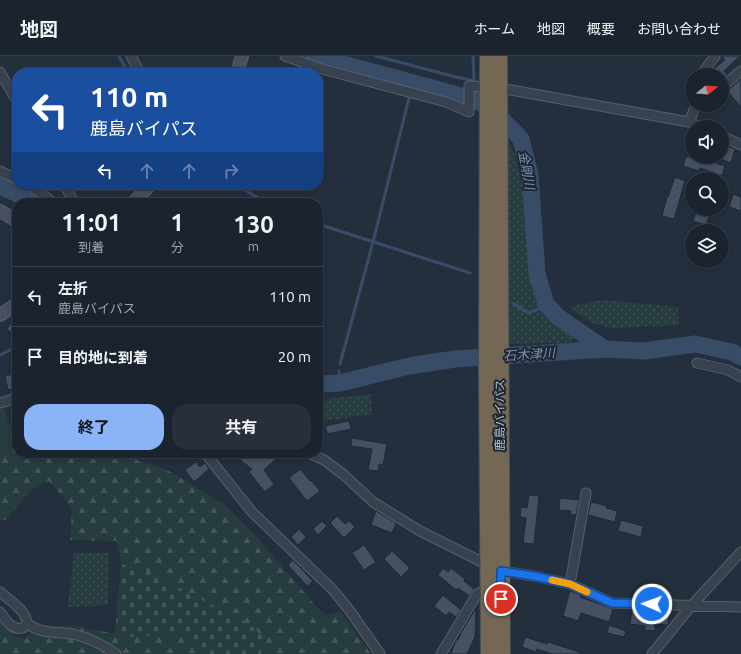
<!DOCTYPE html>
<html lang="ja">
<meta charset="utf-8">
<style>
body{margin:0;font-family:Ubuntu,"Noto Sans JP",sans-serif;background:#282f3a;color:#f1f3f6;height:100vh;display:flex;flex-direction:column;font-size:15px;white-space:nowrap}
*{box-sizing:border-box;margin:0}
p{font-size:13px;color:#a0a4aa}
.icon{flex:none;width:22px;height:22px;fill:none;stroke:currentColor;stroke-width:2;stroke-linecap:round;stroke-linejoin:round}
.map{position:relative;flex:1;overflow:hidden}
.panel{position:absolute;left:12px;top:142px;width:311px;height:260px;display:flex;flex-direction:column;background:#1b232e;border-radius:16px;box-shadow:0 2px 6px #0003,0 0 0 1px #39404a}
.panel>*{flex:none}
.top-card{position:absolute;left:12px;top:12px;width:311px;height:122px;border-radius:16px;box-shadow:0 2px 6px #0003,0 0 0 1px #39404a;background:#1a4fa0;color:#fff;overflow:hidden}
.needle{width:26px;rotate:73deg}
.controls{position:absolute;left:685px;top:12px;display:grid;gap:8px}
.controls a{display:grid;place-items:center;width:44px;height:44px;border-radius:50%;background:#1b232e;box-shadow:0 2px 6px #0003,0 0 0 1px #39404a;font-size:20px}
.pin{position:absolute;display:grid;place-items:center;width:34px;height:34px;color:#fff;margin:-17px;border:2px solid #fff;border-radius:50%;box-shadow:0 1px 4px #0007}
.me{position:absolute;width:44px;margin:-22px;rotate:272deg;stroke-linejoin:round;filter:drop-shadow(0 0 3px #0008)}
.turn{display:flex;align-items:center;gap:14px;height:84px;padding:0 12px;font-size:18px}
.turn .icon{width:52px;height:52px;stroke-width:2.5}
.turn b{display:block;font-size:28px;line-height:34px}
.lanes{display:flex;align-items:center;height:38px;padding:0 12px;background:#0003;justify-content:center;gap:20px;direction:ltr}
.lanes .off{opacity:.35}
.eta{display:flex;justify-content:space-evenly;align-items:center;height:68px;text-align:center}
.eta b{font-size:24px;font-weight:700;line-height:28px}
.button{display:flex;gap:8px;margin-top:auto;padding:8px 12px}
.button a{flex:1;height:46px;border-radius:16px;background:#8ab4f8;color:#111;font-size:16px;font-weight:700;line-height:46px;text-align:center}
.button a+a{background:#282f3a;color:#f1f3f6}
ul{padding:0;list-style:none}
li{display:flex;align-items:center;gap:12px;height:60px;padding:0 12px;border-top:1px solid #39404a}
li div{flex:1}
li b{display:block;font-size:15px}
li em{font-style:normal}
header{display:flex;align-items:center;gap:24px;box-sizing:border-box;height:56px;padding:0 20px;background:#1b232e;border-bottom:1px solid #39404a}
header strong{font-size:19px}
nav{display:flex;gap:22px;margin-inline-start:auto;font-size:14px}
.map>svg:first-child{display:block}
.grass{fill:url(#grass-dots)}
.forest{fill:url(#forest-firs)}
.cemetery{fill:url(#cemetery-stones)}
.garden{fill:#263c3f}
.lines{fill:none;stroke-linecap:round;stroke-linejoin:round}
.stream{stroke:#394c67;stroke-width:3}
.river{stroke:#394c67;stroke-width:17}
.building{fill:#455162;stroke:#1f2835}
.street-casing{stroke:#565f6c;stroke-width:11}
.secondary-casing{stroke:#565f6c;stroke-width:14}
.highway-casing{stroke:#434c59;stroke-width:18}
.street{stroke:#38414e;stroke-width:9}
.secondary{stroke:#465061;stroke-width:12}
.highway{stroke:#746855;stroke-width:16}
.route-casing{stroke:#114b97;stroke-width:10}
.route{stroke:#1a73e8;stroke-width:7}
.slow{stroke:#f59e0b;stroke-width:7}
.labels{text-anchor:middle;stroke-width:4;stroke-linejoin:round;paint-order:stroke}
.street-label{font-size:12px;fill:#b4bcc9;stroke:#1d2633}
.water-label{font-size:13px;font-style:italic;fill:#7c92b1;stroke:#1d2633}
</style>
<header>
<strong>地図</strong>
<nav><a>ホーム</a><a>地図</a><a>概要</a><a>お問い合わせ</a></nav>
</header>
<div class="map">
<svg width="741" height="598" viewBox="0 0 741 598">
<defs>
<pattern id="grass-dots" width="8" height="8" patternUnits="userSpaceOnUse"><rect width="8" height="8" fill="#263c3f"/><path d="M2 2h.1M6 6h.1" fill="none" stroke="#435659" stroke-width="1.8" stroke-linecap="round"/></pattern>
<pattern id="forest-firs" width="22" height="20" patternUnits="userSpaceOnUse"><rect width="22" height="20" fill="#263c3f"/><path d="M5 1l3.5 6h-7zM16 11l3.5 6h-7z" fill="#435659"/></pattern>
<pattern id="cemetery-stones" width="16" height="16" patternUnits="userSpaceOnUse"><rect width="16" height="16" fill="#263c3f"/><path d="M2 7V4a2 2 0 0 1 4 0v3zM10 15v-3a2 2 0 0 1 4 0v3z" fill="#435659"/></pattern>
</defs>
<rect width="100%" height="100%" fill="#242f3e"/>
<path class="grass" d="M508,83l13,30 10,113 8,26 32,27 3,4 -3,3 -61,2z
M602,244l76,7 1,18 -68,3 -19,-5 -23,-16z
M371,338l1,20 -54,8v-22z
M74,497h35l-1,52 -40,2z"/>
<path class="forest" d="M17,390v7h100l50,17 57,34 37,38 61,71 5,2 13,-4 31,43h-62l-4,-1 -2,1h-42l1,-18 -122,-68 -19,-4 -4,-23 -47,-1 2,-32 -23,-27 -18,9 -25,30h-6v-72z
M0,561l14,19 11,3 13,-14 38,1 56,11 51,-4 20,21h-203z"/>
<path class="cemetery" d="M121,508l19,4 109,56 13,12 -1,18h-58l-20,-21 -51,4 -17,-3z"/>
<path class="garden" d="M0,341l17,48v1l-17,2z"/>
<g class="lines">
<path class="stream" d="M119,0l9,17
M376,0l76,20 22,5 -1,-25
M412,33l3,-5
M475,35l1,9
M236,129l31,18
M318,168l152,49
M513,247l15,10 13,-5 5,-4
M0,299l10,-5 7,-1
M340,308l33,-122 37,-148
M339,315l1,12"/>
<path class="river" d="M314,0l162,44 16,9 29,30 9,36 7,99 9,30 12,13 47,32
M0,130l22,10 8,7
M318,328l22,-1 69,-17 46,-7 150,-10 39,2 51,-7 37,8 9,5"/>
</g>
<path class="building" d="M722,0h18l-16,15 3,4 -5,4v-4h-7l-4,-4 14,-11z
M741,23v28l-14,-16z
M725,89l10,4 -4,14 -11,-4z
M686,101h17v2l22,7 -3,10 -22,-8 -1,3 -16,-5z
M675,121l10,4 -11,38 -12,-3 5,-19h1z
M733,138l8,3v14l-12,-4z
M697,153h15l-6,16 -13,-4z
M17,258v23l-10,-8z
M17,317v19l-5,1 -1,-4 -3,1 -3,-14z
M349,365l2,8 -24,5 -2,-8z
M352,382l35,6 -4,21 -4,-1 -1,7 -10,-1 4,-21 -21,-3z
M246,397h36l-18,17 10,14 -9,8 -16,-20 3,-3 -12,-9z
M196,406l4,5 5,-4 4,6 -15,13 -9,-12z
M300,413l10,12 1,-1 9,11 -13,10 -18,-23z
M529,439l10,1 -5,48 -11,-1 3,-25 -6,-1 1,-10 6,1z
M560,442l19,2 -3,15 -6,-1 1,-3 -12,-1z
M591,446l16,4 -1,2 11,3 -2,11 -27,-7z
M376,455l20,12 -4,10 -21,-8z
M337,460l8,8 4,-3 6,6 -11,11 -14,-15z
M621,464l22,6 -2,11 -23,-6z
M322,465l5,5 -9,9 -5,-6z
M299,473l7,8 -8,8 -7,-8z
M364,489l12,17 -12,8 -12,-17z
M392,495l18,17 -9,9 -17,-18z
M293,504l20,21 -6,5 -19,-21z
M443,512l5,4 3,-4 14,11 -1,2 10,8 -5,7 -11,-8 -2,2 -18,-15z
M570,535l11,4 -1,2 33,12 -4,13 -28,-9 -3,8 -15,-5z
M443,539l18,15 -5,7 -7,-5 -3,4 -12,-10z
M476,552l-1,29 -8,17h-16l5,-14h2l4,-9z
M632,554l37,1 -1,14 -13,-1v7l-10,-1v-4l-15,-2z
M609,569l17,6 -2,6 -17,-4z
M525,581l22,7 1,-2 31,10v2h-27l-15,-5 -1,3 -14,-5z"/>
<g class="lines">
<g class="street-casing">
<path id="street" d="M131,0l9,17
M285,0l37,13 124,33 23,10v-26l18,1
M0,16l17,29
M701,19l14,-19
M722,31l19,-16
M499,33l12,1 178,32 12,5
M689,66l7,-17
M722,80l19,9
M0,115l17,8
M29,129l25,18
M64,129l11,18
M697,307l31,7 13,7
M0,347l17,-5
M205,397l47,59 81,78 17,21 30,43
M308,397l16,7 20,15 29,27 47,29 68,34
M501,515l33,5 36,8 42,19 129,4
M570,528l16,-91
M0,536c9,8 26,18 27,31 14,12 33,8 50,12 14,4 28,11 39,19
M0,556c6,8 12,19 23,16l4,-5
M441,598l36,-60 11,-5
M652,598l40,-49 49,-53"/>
</g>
<g class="secondary-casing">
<path id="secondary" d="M237,17l5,-17
M133,147l17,-18
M0,155l17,10
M0,259l17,-11"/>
</g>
<g class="highway-casing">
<path id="highway" d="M488,0l-1,316 2,282
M499,0l3,598"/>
</g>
<use href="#street" class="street"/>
<use href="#secondary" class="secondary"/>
<use href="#highway" class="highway"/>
</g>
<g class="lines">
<g class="route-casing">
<path id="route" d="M501,543v-28l33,5 36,8 42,19 40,1"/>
</g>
<use href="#route" class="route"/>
<path class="slow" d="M552,524l18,4 17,8"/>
</g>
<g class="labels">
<g class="street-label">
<text transform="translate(500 359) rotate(-90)" y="4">鹿島バイパス</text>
</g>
<g class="water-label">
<text transform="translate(527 114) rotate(80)" y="5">金剛川</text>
<text transform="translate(529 298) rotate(-4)" y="5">石木津川</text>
</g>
</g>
</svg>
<div class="controls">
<a><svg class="needle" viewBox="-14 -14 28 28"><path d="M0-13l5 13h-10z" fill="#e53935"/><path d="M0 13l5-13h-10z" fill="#a0a4aa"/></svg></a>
<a><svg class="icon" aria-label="sound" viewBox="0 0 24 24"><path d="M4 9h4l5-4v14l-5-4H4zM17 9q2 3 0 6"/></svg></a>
<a><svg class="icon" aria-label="search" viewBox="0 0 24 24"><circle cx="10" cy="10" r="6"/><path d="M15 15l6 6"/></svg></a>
<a><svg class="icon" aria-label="layers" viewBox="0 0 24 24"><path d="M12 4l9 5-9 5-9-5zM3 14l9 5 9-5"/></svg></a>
</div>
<div class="pin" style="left:501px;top:543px;background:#d93025"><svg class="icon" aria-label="arrive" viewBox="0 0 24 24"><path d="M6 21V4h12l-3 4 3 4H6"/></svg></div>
<svg class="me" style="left:652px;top:548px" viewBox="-20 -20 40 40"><circle r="17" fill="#1a73e8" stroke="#fff" stroke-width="3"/><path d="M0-11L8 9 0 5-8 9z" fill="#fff"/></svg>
<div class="top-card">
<div class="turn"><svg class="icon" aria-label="left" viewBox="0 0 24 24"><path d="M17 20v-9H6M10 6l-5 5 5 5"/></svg><div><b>110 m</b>鹿島バイパス</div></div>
<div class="lanes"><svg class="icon" aria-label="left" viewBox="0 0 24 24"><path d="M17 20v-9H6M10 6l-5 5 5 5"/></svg><svg class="icon off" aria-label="ahead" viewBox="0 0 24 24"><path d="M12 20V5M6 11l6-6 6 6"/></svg><svg class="icon off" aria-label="ahead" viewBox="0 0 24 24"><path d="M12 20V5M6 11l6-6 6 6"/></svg><svg class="icon off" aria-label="right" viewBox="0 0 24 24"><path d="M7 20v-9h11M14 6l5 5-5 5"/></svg></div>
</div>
<section class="panel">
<div class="eta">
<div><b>11:01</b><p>到着</p></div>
<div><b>1</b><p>分</p></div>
<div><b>130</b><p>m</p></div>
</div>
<ul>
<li><svg class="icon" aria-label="left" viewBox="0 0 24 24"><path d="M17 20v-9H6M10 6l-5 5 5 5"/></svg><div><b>左折</b><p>鹿島バイパス</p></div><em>110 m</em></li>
<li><svg class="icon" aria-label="arrive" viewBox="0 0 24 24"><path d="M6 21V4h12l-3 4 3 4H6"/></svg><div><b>目的地に到着</b></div><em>20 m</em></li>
</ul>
<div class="button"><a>終了</a><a>共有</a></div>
</section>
</div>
